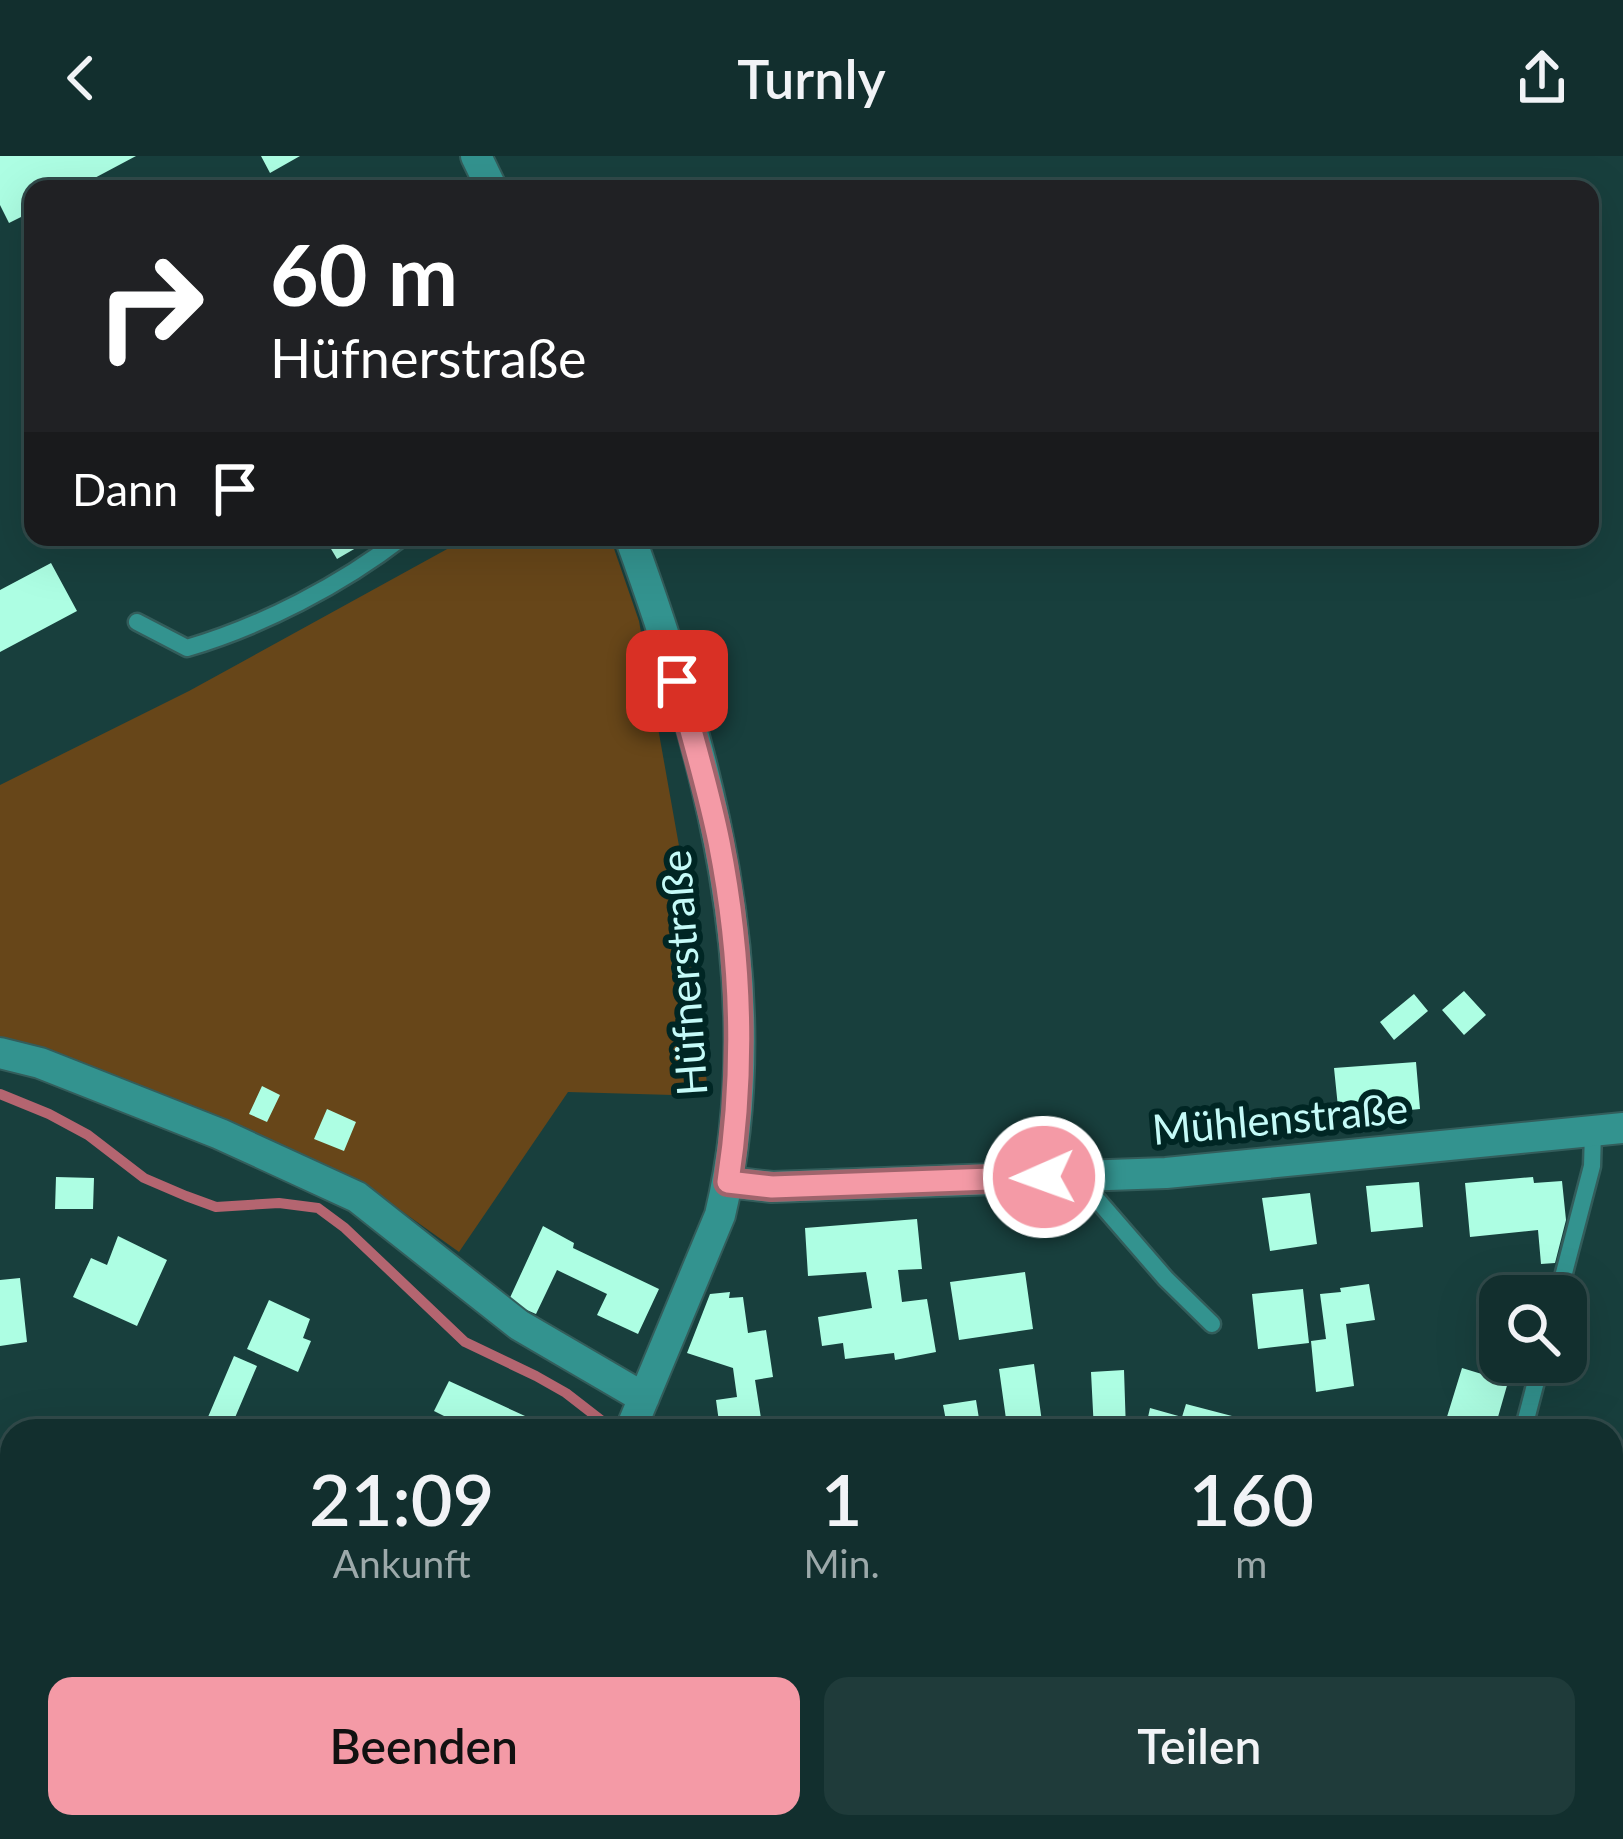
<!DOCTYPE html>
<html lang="de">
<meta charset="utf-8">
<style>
body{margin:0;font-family:Lato,sans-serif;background:#1f3b3a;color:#f1f3f6;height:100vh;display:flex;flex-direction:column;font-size:45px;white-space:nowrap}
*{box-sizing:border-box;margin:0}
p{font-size:39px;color:#9ca9aa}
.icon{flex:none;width:66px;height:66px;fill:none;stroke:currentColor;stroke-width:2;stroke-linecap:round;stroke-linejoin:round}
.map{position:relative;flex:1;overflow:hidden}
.details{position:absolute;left:0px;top:1263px;width:1623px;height:420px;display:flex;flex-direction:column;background:#122f2e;border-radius:36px 36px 0 0;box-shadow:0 12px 48px #0002,0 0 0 3px #314a4a}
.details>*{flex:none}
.banner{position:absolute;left:24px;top:24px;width:1575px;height:366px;border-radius:24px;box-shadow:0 12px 48px #0002,0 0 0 3px #314a4a;background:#202124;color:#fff;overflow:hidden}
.buttons{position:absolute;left:1479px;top:1119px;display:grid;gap:24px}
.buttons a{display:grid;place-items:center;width:108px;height:108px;border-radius:24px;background:#122f2e;box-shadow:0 12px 48px #0002,0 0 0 3px #314a4a;font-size:60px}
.pin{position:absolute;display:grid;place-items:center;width:102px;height:102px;color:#fff;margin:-51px;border-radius:24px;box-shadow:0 6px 18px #0006}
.me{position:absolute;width:132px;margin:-66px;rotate:268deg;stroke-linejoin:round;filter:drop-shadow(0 0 9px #0008)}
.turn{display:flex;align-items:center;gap:42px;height:252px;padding:0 48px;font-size:54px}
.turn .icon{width:156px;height:156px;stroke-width:2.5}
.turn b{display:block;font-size:84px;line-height:102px}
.then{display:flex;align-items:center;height:114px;padding:0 48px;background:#0003;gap:24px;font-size:45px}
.eta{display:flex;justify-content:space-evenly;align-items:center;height:204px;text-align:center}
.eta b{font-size:72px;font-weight:600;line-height:84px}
.action{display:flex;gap:24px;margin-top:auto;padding:24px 48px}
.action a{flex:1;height:138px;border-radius:24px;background:#f49aa6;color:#111;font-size:48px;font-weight:600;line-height:138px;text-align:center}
.action a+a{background:#1f3b3a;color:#f1f3f6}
header{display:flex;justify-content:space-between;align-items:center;height:156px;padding:0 48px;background:#122f2e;font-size:54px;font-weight:600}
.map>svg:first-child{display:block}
.green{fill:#674619}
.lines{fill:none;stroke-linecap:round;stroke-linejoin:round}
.stream{stroke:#b46570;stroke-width:10}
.building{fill:#adfee3}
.service-casing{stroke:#335d5b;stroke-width:21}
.minor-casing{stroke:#335d5b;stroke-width:34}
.service{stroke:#33938f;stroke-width:16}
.minor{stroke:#33938f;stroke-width:30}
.route-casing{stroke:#9f646c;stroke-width:30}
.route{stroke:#f49aa6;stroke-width:21}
.labels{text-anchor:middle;stroke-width:12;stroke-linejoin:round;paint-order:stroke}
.street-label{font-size:42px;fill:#c5fbf8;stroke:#002624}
</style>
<header><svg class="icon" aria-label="back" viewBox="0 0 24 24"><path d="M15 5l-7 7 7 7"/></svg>Turnly<svg class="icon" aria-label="share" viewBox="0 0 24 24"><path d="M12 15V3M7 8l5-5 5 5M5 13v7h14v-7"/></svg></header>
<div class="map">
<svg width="1623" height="1683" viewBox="0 0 1623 1683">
<rect width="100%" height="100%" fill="#183f3d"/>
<path class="green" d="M469,381h141l29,84 53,298 16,177 -140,-4 -109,160 -94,-67 -139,-61 -198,-79 -28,-7v-253l189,-94z"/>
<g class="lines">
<path class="stream" d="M0,938l49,20 39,21 56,43 42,18 30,11 63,-4 39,5 27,20 120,114 71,34 30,17 49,38
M1611,1588l12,4"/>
</g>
<path class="building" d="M0,0h136l-62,33h-41v22l-24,12 -9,-18z
M261,0h39l-30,17z
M324,381h42l2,4 -31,18z
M51,407l26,48 -77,41v-62z
M1464,835l22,24 -22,20 -22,-25z
M1414,838l14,17 -34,29 -14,-18z
M1416,906l4,47 -81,8 -5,-49z
M262,930l18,9 -13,27 -18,-8z
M327,953l29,13 -12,29 -30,-12z
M56,1021l38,1 -1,31h-38z
M1533,1021l1,6 28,-2 4,39 -11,43 -14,1 -3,-34 -68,7 -5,-54z
M1419,1026l4,45 -52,5 -5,-46z
M1310,1037l7,51 -47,7 -8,-53z
M917,1063l5,50 -24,1 4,32 25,-3 9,53 -41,8 -1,-7 -49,6 -2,-16 -21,3 -4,-29 54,-9 -6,-36 -58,4 -3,-48z
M543,1070l31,17 -1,5 86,41 -21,45 -41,-19 10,-21 -50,-24 -21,44 -28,-12z
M118,1080l49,24 -30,66 -64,-29 18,-39 16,7z
M1025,1116l8,57 -74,11 -9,-58z
M20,1122l7,64 -27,4v-66z
M1369,1128l6,36 -29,4 8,62 -38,6 -5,-51 15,-2 -6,-45 21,-2 -1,-4z
M1303,1133l6,54 -51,6 -6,-55z
M730,1136l-1,6 14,-1 5,36 18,-3 7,47 -18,3 8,51h-53l-1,-6 10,-3 -3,-22 21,-3 -4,-29 -46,-15 23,-59z
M269,1144l41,19 -7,19 8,3 -13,31 -51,-23z
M234,1200l23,10 -26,61 -23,-10z
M1034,1208l8,58 -35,4 -8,-57z
M1462,1212l46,14 -14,49 -48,-11z
M1124,1214l2,61h-32l-3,-59z
M449,1225l87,40 2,-4 28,14h-92l-40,-20z
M976,1244l5,31h-33l-5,-26z
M1186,1248l46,12 -3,15h-84l5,-23 32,9z
M0,1381h12v21h-12z
M140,1671h47l2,12h-48z
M265,1671h34l1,12h-33z"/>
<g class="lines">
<g class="service-casing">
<path id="service" d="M137,466l50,26c75,-22 154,-63 216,-111
M1090,1020l4,20 72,83 46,45
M1558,1140l34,-130 1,-34
M1523,1275l18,-69"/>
</g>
<g class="minor-casing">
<path id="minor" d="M476,0l16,33
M0,897l40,10 180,71 137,63 162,128 125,73
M728,1026l44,5 394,-14 457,-45
M630,1275l90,-216c54,-226 -13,-465 -90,-678
M0,1587l12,9
M87,1671l12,12
M511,1683l3,-12"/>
</g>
<use href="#service" class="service"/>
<use href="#minor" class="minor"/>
</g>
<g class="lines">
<g class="route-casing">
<path id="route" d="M677,525c15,53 31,107 42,161 22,111 26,228 9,340l44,5 272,-10"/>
</g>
<use href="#route" class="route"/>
</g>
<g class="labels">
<g class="street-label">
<text transform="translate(684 817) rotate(-94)" y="15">Hüfnerstraße</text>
<text transform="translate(1280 963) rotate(-5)" y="15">Mühlenstraße</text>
</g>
</g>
</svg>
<div class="buttons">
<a><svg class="icon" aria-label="search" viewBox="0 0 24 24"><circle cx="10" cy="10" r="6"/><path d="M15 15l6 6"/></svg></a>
</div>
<div class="pin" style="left:677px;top:525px;background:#d93025"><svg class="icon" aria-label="arrive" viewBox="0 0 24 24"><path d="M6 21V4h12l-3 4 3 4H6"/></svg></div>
<svg class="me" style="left:1044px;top:1021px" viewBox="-20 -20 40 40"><circle r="17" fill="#f49aa6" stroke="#fff" stroke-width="3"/><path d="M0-11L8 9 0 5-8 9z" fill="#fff"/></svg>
<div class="banner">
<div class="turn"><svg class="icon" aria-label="right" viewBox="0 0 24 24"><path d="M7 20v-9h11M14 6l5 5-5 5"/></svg><div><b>60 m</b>Hüfnerstraße</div></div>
<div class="then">Dann<svg class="icon" aria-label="arrive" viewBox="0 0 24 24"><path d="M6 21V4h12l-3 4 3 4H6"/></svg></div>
</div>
<section class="details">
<div class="eta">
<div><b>21:09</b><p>Ankunft</p></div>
<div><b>1</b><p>Min.</p></div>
<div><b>160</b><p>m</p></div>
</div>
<div class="action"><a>Beenden</a><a>Teilen</a></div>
</section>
</div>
